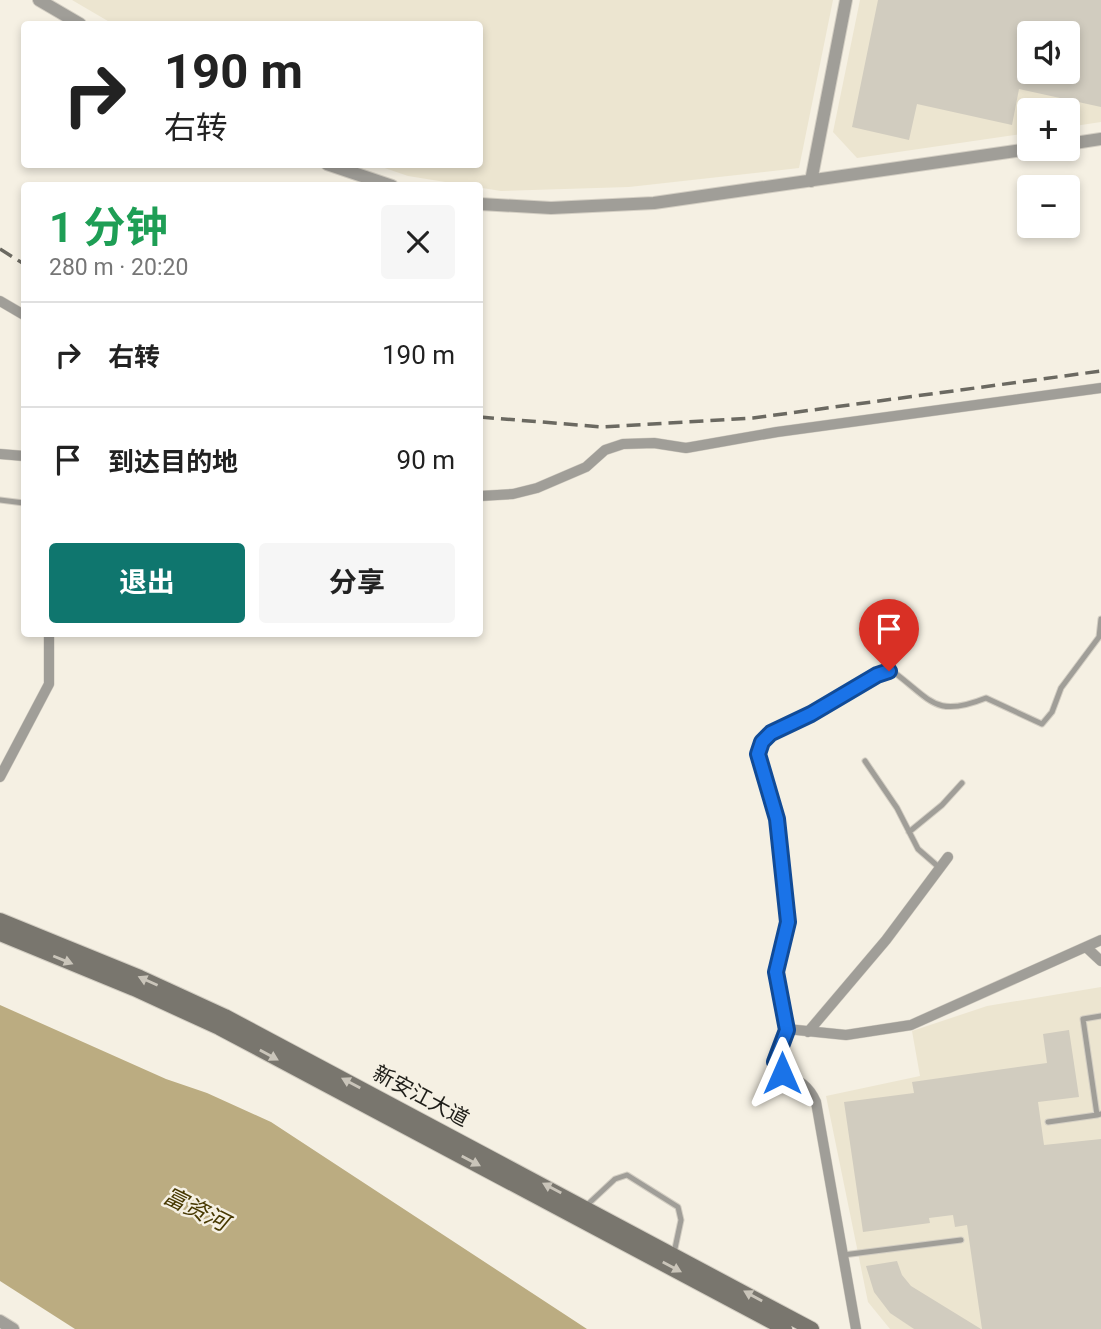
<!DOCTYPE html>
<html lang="zh">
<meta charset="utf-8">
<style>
body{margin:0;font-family:Roboto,"Noto Sans SC",sans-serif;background:#f6f6f6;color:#222;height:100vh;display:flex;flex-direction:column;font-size:26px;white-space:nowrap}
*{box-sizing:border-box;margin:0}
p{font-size:23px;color:#767676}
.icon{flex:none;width:38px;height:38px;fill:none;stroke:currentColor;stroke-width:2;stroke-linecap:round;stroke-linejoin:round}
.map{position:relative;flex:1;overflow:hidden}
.side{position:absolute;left:21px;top:182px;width:462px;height:455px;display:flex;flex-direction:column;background:#fff;border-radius:7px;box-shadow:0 4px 10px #0003}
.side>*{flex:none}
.top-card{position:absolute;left:21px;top:21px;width:462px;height:147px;border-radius:7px;box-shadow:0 4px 10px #0003;background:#fff;color:#222;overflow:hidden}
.fabs{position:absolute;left:1017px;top:21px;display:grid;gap:14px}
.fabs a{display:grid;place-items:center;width:63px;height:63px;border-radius:7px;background:#fff;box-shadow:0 4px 10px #0003;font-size:35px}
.pin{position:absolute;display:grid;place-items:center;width:60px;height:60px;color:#fff;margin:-72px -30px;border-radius:50% 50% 50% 0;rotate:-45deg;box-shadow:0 0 7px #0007}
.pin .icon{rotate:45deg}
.me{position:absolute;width:77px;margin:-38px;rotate:0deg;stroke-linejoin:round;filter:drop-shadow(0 0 5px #0008)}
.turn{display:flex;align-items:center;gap:24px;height:147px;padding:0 28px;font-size:32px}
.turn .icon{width:91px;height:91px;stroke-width:2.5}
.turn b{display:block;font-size:49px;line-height:60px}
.round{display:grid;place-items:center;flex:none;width:74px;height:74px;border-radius:7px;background:#f6f6f6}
.summary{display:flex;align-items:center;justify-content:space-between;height:119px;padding:0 28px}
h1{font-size:42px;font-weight:700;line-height:52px;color:#1e9e55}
.button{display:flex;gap:14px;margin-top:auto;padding:14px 28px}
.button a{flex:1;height:80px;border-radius:7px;background:#0f766e;color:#fff;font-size:28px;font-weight:700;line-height:80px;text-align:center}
.button a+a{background:#f6f6f6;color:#222}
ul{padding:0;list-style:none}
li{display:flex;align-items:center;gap:21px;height:105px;padding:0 28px;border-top:2px solid #e0e0e0}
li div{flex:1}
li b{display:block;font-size:26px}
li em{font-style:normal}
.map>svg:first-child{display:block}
.built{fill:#ece5d0;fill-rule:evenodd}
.forest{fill:#bbac81}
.building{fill:#d1ccbf;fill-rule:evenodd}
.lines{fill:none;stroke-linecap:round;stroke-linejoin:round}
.service-casing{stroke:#d3cec3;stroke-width:7}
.minor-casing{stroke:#d3cec3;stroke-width:11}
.tertiary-casing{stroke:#d3cec3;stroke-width:14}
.secondary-casing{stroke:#d3cec3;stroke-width:16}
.service{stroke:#a09e98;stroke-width:5}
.minor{stroke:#a09e98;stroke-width:10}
.tertiary{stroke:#a09e98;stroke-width:12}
.secondary{stroke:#79766e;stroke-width:14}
.rail{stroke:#6b6961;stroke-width:3.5;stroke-dasharray:14 7;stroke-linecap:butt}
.oneway{fill:#cac5ba}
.route-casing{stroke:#114b97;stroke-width:18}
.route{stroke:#1a73e8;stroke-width:12}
.labels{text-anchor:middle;stroke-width:5;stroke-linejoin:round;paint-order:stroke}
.street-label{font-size:21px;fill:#1e1d18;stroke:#f5f0e3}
.water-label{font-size:23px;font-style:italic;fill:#473800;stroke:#f5f0e3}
</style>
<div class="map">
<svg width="1101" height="1329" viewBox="0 0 1101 1329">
<rect width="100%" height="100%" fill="#f5f0e3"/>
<path class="built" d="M72,0h761l-34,168 -170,19 -128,4 -93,-15 -32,-11 104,-1v-140h-367z
M860,0h241v122l-33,5v-17h-39v23l-172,25 -24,-26zM1029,33h39v39h-39z
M1101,987v342h-211l-22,-27 -42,-206 94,-20 -8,-45 75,-25z"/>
<path class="forest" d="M0,1005l166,74 41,14 64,29 316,207h-512l-75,-48z"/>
<path class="building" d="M878,0h223v107l-82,-18 -7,36 -95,-21 -8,36 -57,-13zM1029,33h39v39h-39z
M1069,1030l10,67 -41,5 6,43 57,-6v190h-119l-15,-104 -12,2 -2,-12 -24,3 1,5 -67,9 -19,-130 70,-9 -2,-11 135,-19 -4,-29z
M897,1261l5,14 9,11 70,43h-67l-24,-16 -16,-21 -8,-26z"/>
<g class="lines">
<g class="service-casing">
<path id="service" d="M0,500l24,3
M865,761l32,47 21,41 23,20
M909,832l33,-27 20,-22
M1101,1016l-18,3 14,96 4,-1
M786,1029l-10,-57 12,-50 -1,-22 -10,-81 -19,-65 2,-6 11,-15 40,-19 66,-39 12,-4 6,2c37,28 41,45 91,25l56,26 10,-12 9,-24 38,-51 2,-18
M1048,1122l49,-7
M586,1206l29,-27 12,-4 51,32 3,13 -7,33
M843,1255l118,-15"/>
</g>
<g class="minor-casing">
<path id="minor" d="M0,301l24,14
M0,454l24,2
M480,496l33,-2 24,-6 49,-21 19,-17 18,-6 31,-1 32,5 91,-16 324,-44
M0,777l49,-93v-50
M1086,947l15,14
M808,1032l78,-92 62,-83
M856,1329l-40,-227c-19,-43 -57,-7 -29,-73l59,6 65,-10 190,-85"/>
</g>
<g class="tertiary-casing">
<path id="tertiary" d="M39,0l41,24
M1068,144l33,-5
M327,164l65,22
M811,181l35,-181
M480,204l71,4 103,-5 375,-54
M0,1321l13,8"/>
</g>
<g class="secondary-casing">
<path id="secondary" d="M0,920l140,57 85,39 587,313
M0,934l134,55 85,39 566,301"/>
</g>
<use href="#service" class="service"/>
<use href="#minor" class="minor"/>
<use href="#tertiary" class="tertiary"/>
<use href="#secondary" class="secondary"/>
<path class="rail" d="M0,249l24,15
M480,417l123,10 150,-9 348,-47"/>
</g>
<defs><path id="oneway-solid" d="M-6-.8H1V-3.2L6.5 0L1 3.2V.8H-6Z" transform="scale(1.75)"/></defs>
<g class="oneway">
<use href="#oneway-solid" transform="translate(63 960) rotate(22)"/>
<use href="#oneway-solid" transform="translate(148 981) rotate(-156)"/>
<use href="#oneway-solid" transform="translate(269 1055) rotate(29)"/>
<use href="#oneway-solid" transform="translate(351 1083) rotate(-152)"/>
<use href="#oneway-solid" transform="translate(471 1161) rotate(28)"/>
<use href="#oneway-solid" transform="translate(552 1188) rotate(-152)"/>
<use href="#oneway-solid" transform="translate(672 1267) rotate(28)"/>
<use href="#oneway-solid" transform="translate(753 1296) rotate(-151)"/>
</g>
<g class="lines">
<g class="route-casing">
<path id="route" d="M782,1073l-7,-11 12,-32 -11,-58 12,-50 -11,-103 -19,-65 4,-12 9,-9 40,-19 66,-39 12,-4"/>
</g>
<use href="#route" class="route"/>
</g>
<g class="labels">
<g class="street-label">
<text transform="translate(421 1096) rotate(28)" y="7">新安江大道</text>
</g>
<g class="water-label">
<text transform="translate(196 1209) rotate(26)" y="8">富资河</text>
</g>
</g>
</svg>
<div class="fabs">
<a><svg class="icon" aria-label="sound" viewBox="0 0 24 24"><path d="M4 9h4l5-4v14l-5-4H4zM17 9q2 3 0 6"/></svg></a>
<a>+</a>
<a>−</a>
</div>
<div class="pin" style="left:889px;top:671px;background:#d93025"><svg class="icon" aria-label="arrive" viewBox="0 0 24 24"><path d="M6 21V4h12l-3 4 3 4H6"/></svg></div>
<svg class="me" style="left:782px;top:1073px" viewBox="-20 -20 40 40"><path d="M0-17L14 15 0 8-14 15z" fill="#1a73e8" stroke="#fff" stroke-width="4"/></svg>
<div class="top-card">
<div class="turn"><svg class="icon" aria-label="right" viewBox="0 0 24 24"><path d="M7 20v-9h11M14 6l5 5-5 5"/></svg><div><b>190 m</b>右转</div></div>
</div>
<section class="side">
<div class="summary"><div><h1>1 分钟</h1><p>280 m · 20:20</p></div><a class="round"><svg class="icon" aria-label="close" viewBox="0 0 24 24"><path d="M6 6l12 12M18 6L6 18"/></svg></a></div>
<ul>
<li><svg class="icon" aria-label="right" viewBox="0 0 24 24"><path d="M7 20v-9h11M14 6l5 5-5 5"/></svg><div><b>右转</b></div><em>190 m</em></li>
<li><svg class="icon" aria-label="arrive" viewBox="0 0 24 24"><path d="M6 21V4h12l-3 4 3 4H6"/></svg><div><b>到达目的地</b></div><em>90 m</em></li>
</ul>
<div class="button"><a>退出</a><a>分享</a></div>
</section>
</div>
